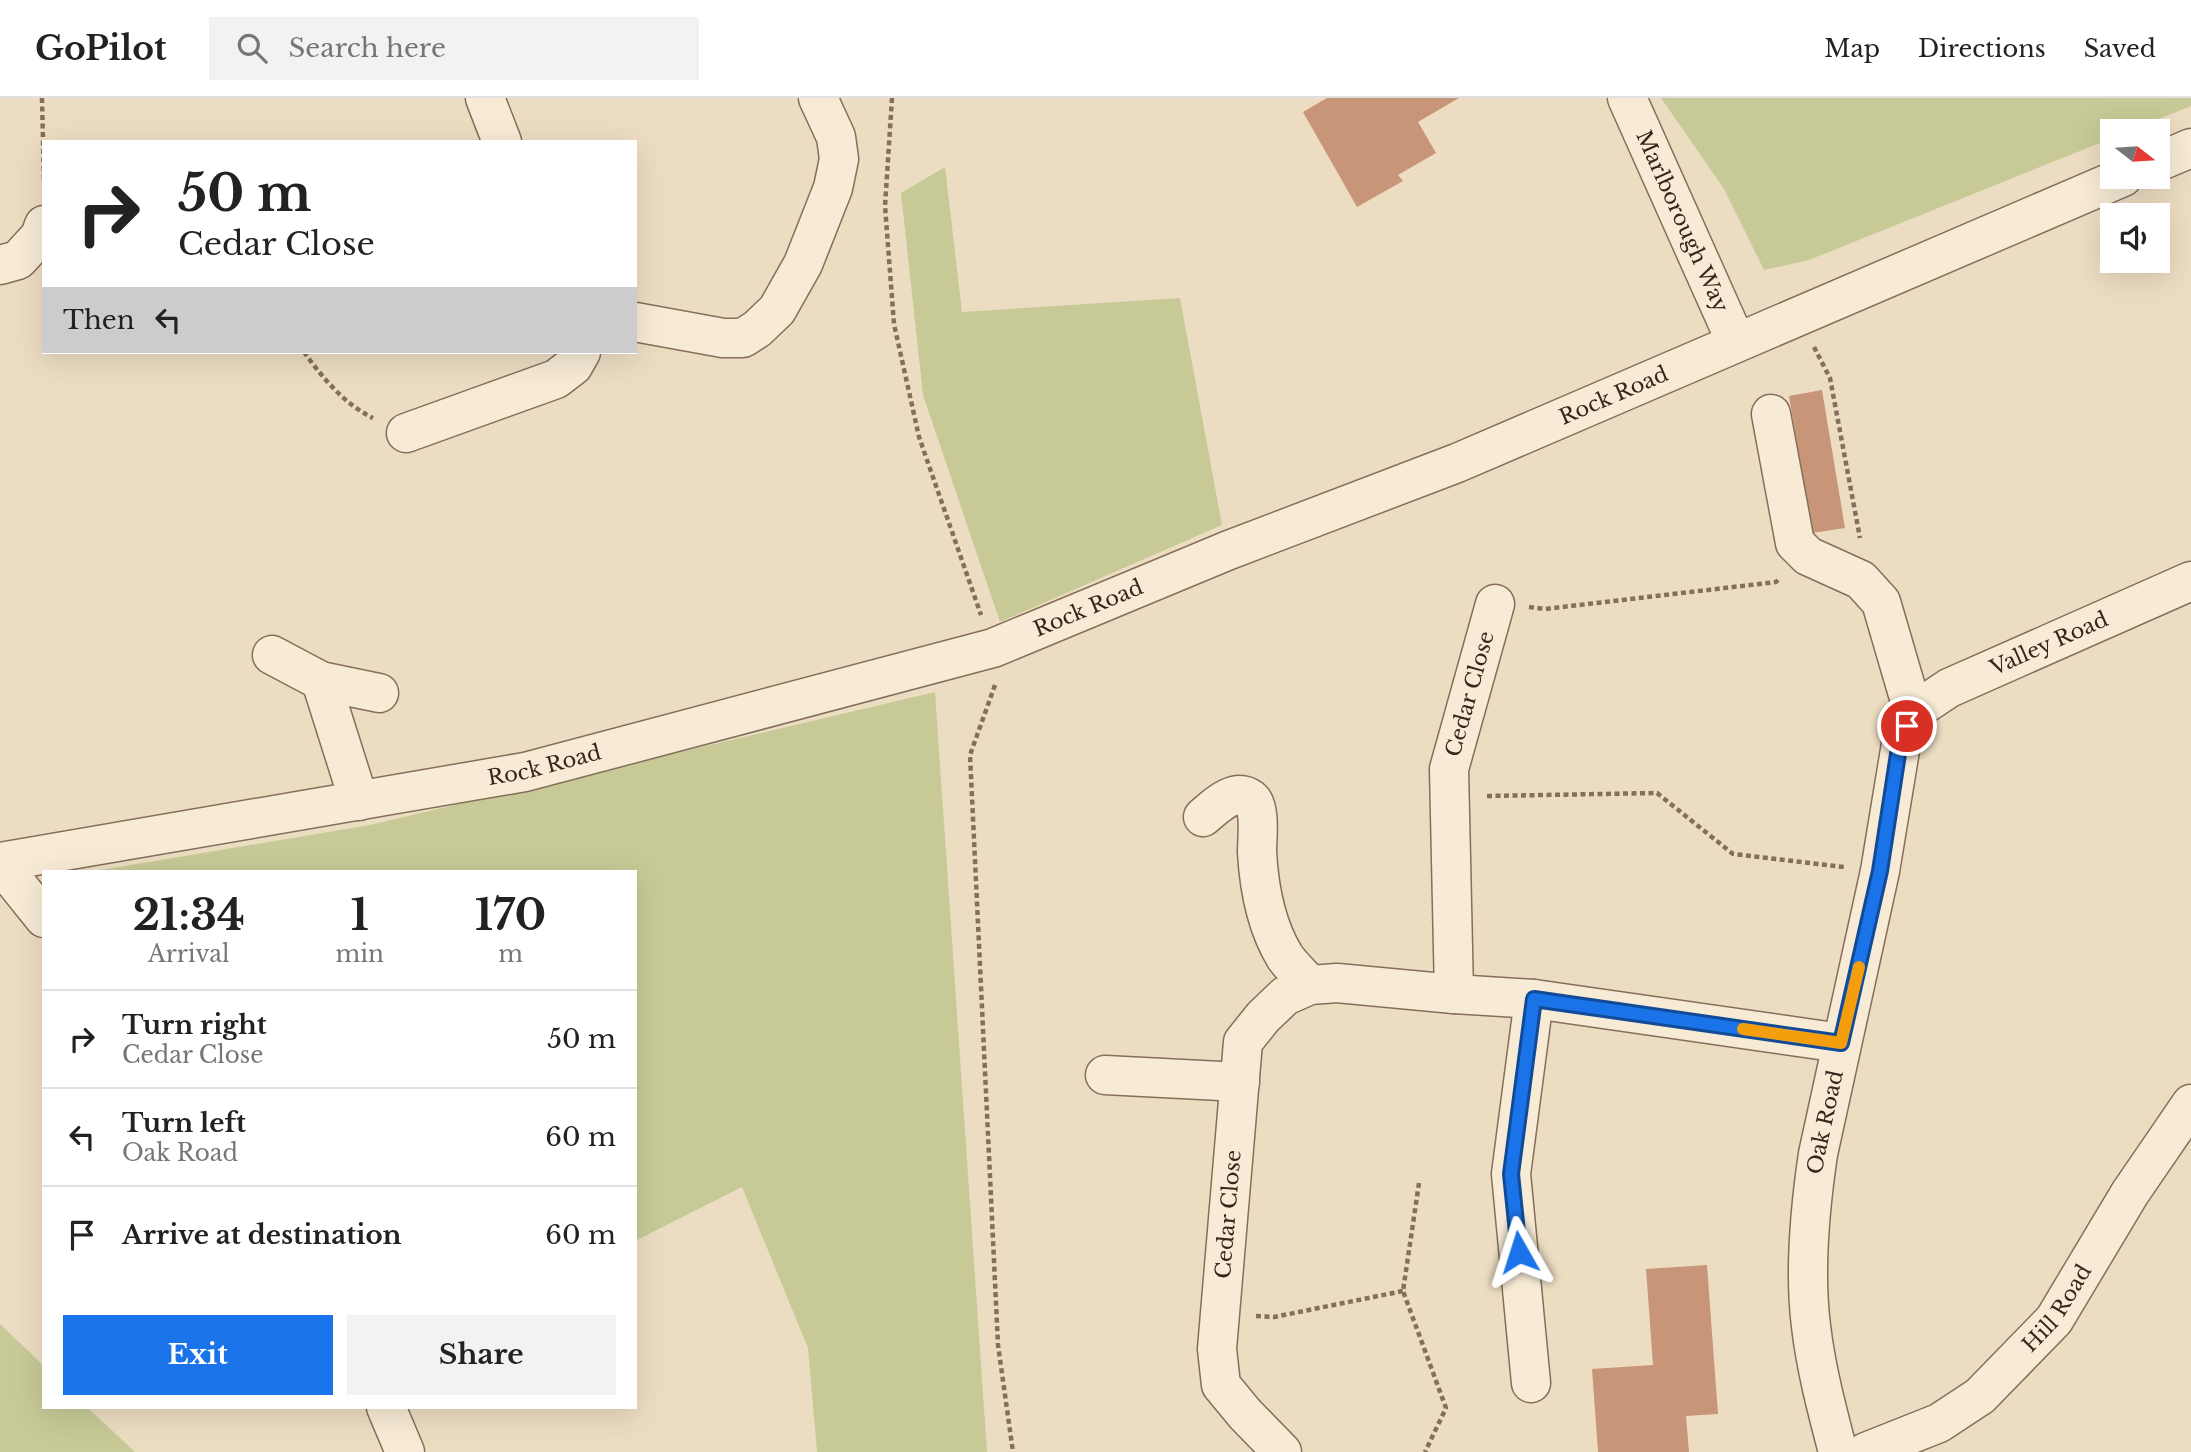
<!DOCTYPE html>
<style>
body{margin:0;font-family:"Libre Baskerville",serif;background:#f2f2f2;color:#222;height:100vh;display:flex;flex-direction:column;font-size:26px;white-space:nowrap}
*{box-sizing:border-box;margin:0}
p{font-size:23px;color:#767676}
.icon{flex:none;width:38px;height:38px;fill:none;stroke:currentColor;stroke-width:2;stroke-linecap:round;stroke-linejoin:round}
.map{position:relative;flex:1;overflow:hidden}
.sheet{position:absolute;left:42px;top:772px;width:595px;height:539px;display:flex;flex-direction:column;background:#fff;border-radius:0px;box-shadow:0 7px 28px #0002}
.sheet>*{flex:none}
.guide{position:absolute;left:42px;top:42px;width:595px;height:214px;border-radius:0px;box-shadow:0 7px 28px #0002;background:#fff;color:#222;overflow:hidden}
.needle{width:46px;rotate:107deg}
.tools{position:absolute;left:2100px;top:21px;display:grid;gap:14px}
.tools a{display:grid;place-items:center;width:70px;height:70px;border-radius:0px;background:#fff;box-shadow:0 7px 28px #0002;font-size:35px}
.pin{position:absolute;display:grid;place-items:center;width:60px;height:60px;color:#fff;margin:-30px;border:4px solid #fff;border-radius:50%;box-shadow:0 2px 7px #0007}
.me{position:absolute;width:77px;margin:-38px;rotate:354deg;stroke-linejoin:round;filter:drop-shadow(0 0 5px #0008)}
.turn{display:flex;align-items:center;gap:24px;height:147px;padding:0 21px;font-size:32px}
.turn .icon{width:91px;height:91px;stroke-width:2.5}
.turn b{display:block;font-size:49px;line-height:60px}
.then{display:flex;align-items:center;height:66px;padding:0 21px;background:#0003;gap:14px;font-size:26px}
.eta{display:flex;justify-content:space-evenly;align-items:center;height:119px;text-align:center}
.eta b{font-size:42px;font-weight:800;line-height:49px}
.button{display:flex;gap:14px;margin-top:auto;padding:14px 21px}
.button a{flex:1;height:80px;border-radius:0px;background:#1a73e8;color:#fff;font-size:28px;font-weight:800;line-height:80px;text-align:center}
.button a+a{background:#f2f2f2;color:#222}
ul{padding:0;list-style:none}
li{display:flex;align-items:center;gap:21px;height:98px;padding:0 21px;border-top:2px solid #e0e0e0}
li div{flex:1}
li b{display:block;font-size:26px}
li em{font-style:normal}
header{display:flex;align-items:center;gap:42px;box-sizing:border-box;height:98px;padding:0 35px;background:#fff;border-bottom:2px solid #e0e0e0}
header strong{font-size:33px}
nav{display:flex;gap:38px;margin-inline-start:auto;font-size:24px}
.search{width:490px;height:63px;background:#f2f2f2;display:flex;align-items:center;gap:18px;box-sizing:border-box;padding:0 24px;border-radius:0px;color:#767676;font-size:26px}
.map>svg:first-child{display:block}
.green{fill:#c7ca96}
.building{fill:#c99579}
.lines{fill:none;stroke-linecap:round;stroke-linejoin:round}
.minor-casing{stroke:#856e5a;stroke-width:41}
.path{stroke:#856e5a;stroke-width:4.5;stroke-dasharray:5 3.5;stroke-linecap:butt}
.minor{stroke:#f7ebd5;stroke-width:38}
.route-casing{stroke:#114b97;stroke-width:18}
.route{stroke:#1a73e8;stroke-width:12}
.slow{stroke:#f59e0b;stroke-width:12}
.labels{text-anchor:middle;stroke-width:7;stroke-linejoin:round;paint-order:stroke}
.street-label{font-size:21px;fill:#35271d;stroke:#f4e7d1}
</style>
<header>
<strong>GoPilot</strong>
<div class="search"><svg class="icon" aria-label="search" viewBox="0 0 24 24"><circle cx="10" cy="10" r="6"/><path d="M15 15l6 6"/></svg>Search here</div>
<nav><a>Map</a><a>Directions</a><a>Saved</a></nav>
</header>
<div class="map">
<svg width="2191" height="1354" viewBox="0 0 2191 1354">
<rect width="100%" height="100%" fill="#ecddc2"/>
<path class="green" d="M1661,0h530v8l-62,25h-17v7l-303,122 -45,10 -40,-81z
M945,69l17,145 218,-14 42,227 -222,97 -77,-227 -22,-202z
M935,594l52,760h-170l-9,-104 -66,-161 -107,54v-369h-546l281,-47z
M0,1226l44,42v41h43l48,45h-135z"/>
<path class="building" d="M1327,0h132l-41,24 18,31 -38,22 5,6 -46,26 -54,-95z
M1822,292l23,138 -33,5 -23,-137z
M1707,1167l11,149 -32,2 3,36h-91l-6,-83 61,-4 -7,-96z"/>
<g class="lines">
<g class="minor-casing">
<g id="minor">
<path d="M485,0l17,44"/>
<path id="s1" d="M1627,0l109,244"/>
<path d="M2158,64l33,-14"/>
<path d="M0,167l18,-5 22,-24 4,-11"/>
<path d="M635,224l88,16h20l14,-9 20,-19 26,-46 30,-76 6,-29 -3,-22 -18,-39"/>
<path d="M1771,316l24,129 13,13 53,24 20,22 33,113"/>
<path d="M406,335l150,-54 17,-13 8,-14"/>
<path d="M272,557l49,26 58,12"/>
<path d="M321,583l38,120"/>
<path d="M1203,719c12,-10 31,-30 48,-18 10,8 6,41 6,53 2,36 9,74 28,105 7,10 17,19 25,28"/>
<path id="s2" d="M0,764l525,-90 468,-124 236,-98 228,-87 666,-286"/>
<path d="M0,765l44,55"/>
<path id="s3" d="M1454,896l-5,-225 46,-165"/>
<path d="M1105,977l135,7"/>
<path d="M1531,1285l-20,-209 23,-175"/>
<path d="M386,1309l19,45"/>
<path id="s4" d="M1282,1354l-37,-38 -24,-29 -4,-36 26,-307 20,-25 22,-21 25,-11 27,-2 117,11 80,5 307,44"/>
<path id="s5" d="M1838,1354c-11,-42 -22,-83 -27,-126 -7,-55 -1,-118 7,-172l62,-283 22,-133 5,-12 15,-20 27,-18 242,-107"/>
<path id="s6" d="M1866,1354l73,-29 41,-27 74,-76 76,-127 61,-89"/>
</g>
</g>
<path class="path" d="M42,0l2,84
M892,0l-7,108 9,118 25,113 62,178
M1814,249l16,31 30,160
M304,254c18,25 40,52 69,66
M1529,509l16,2 231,-27 4,-4
M995,587l-25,70 28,590 15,107
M1487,698l170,-3 76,61 111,13
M1419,1085l-16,108 43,117 -21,44
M1256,1218l18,1 129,-26"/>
<use href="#minor" class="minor"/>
</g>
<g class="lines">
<g class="route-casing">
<path id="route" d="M1519,1154l-8,-78 23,-175 307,44 39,-172 18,-117 9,-28"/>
</g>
<use href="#route" class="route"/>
<path class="slow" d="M1743,931l98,14 18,-76"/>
</g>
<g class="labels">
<g class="street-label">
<text dy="7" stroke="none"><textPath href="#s1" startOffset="135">Marlborough Way</textPath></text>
<text dy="7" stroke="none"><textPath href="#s2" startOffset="1687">Rock Road</textPath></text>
<text dy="7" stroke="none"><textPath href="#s2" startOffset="1120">Rock Road</textPath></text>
<text dy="7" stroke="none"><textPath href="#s5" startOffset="906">Valley Road</textPath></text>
<text dy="7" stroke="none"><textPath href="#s3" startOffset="303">Cedar Close</textPath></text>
<text dy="7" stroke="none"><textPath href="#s2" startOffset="553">Rock Road</textPath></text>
<text dy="7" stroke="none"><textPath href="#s5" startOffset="334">Oak Road</textPath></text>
<text dy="7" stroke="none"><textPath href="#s4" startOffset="262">Cedar Close</textPath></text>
<text dy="7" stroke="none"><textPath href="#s6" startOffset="245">Hill Road</textPath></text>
</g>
</g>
</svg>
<div class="tools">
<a><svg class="needle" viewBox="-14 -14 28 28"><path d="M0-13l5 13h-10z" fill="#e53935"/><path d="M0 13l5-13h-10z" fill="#767676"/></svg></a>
<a><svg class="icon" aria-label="sound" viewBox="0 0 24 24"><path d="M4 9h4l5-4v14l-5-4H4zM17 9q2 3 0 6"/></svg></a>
</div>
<div class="pin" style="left:1907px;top:628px;background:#d93025"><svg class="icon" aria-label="arrive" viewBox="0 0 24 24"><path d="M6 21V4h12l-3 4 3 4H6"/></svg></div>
<svg class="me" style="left:1519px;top:1154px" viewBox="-20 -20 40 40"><path d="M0-17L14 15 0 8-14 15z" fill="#1a73e8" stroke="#fff" stroke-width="4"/></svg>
<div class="guide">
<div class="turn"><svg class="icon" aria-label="right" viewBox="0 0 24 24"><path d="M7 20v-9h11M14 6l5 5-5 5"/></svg><div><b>50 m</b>Cedar Close</div></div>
<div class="then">Then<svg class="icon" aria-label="left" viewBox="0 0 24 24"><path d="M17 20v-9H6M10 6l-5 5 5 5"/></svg></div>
</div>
<section class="sheet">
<div class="eta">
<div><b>21:34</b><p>Arrival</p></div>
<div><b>1</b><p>min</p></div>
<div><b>170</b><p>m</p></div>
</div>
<ul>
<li><svg class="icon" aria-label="right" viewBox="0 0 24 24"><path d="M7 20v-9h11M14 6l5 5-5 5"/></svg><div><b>Turn right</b><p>Cedar Close</p></div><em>50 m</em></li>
<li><svg class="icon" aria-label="left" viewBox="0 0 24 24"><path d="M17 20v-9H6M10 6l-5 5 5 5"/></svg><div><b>Turn left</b><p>Oak Road</p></div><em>60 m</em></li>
<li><svg class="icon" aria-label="arrive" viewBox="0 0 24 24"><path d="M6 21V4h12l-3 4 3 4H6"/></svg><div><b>Arrive at destination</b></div><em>60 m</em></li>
</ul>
<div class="button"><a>Exit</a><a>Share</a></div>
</section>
</div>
